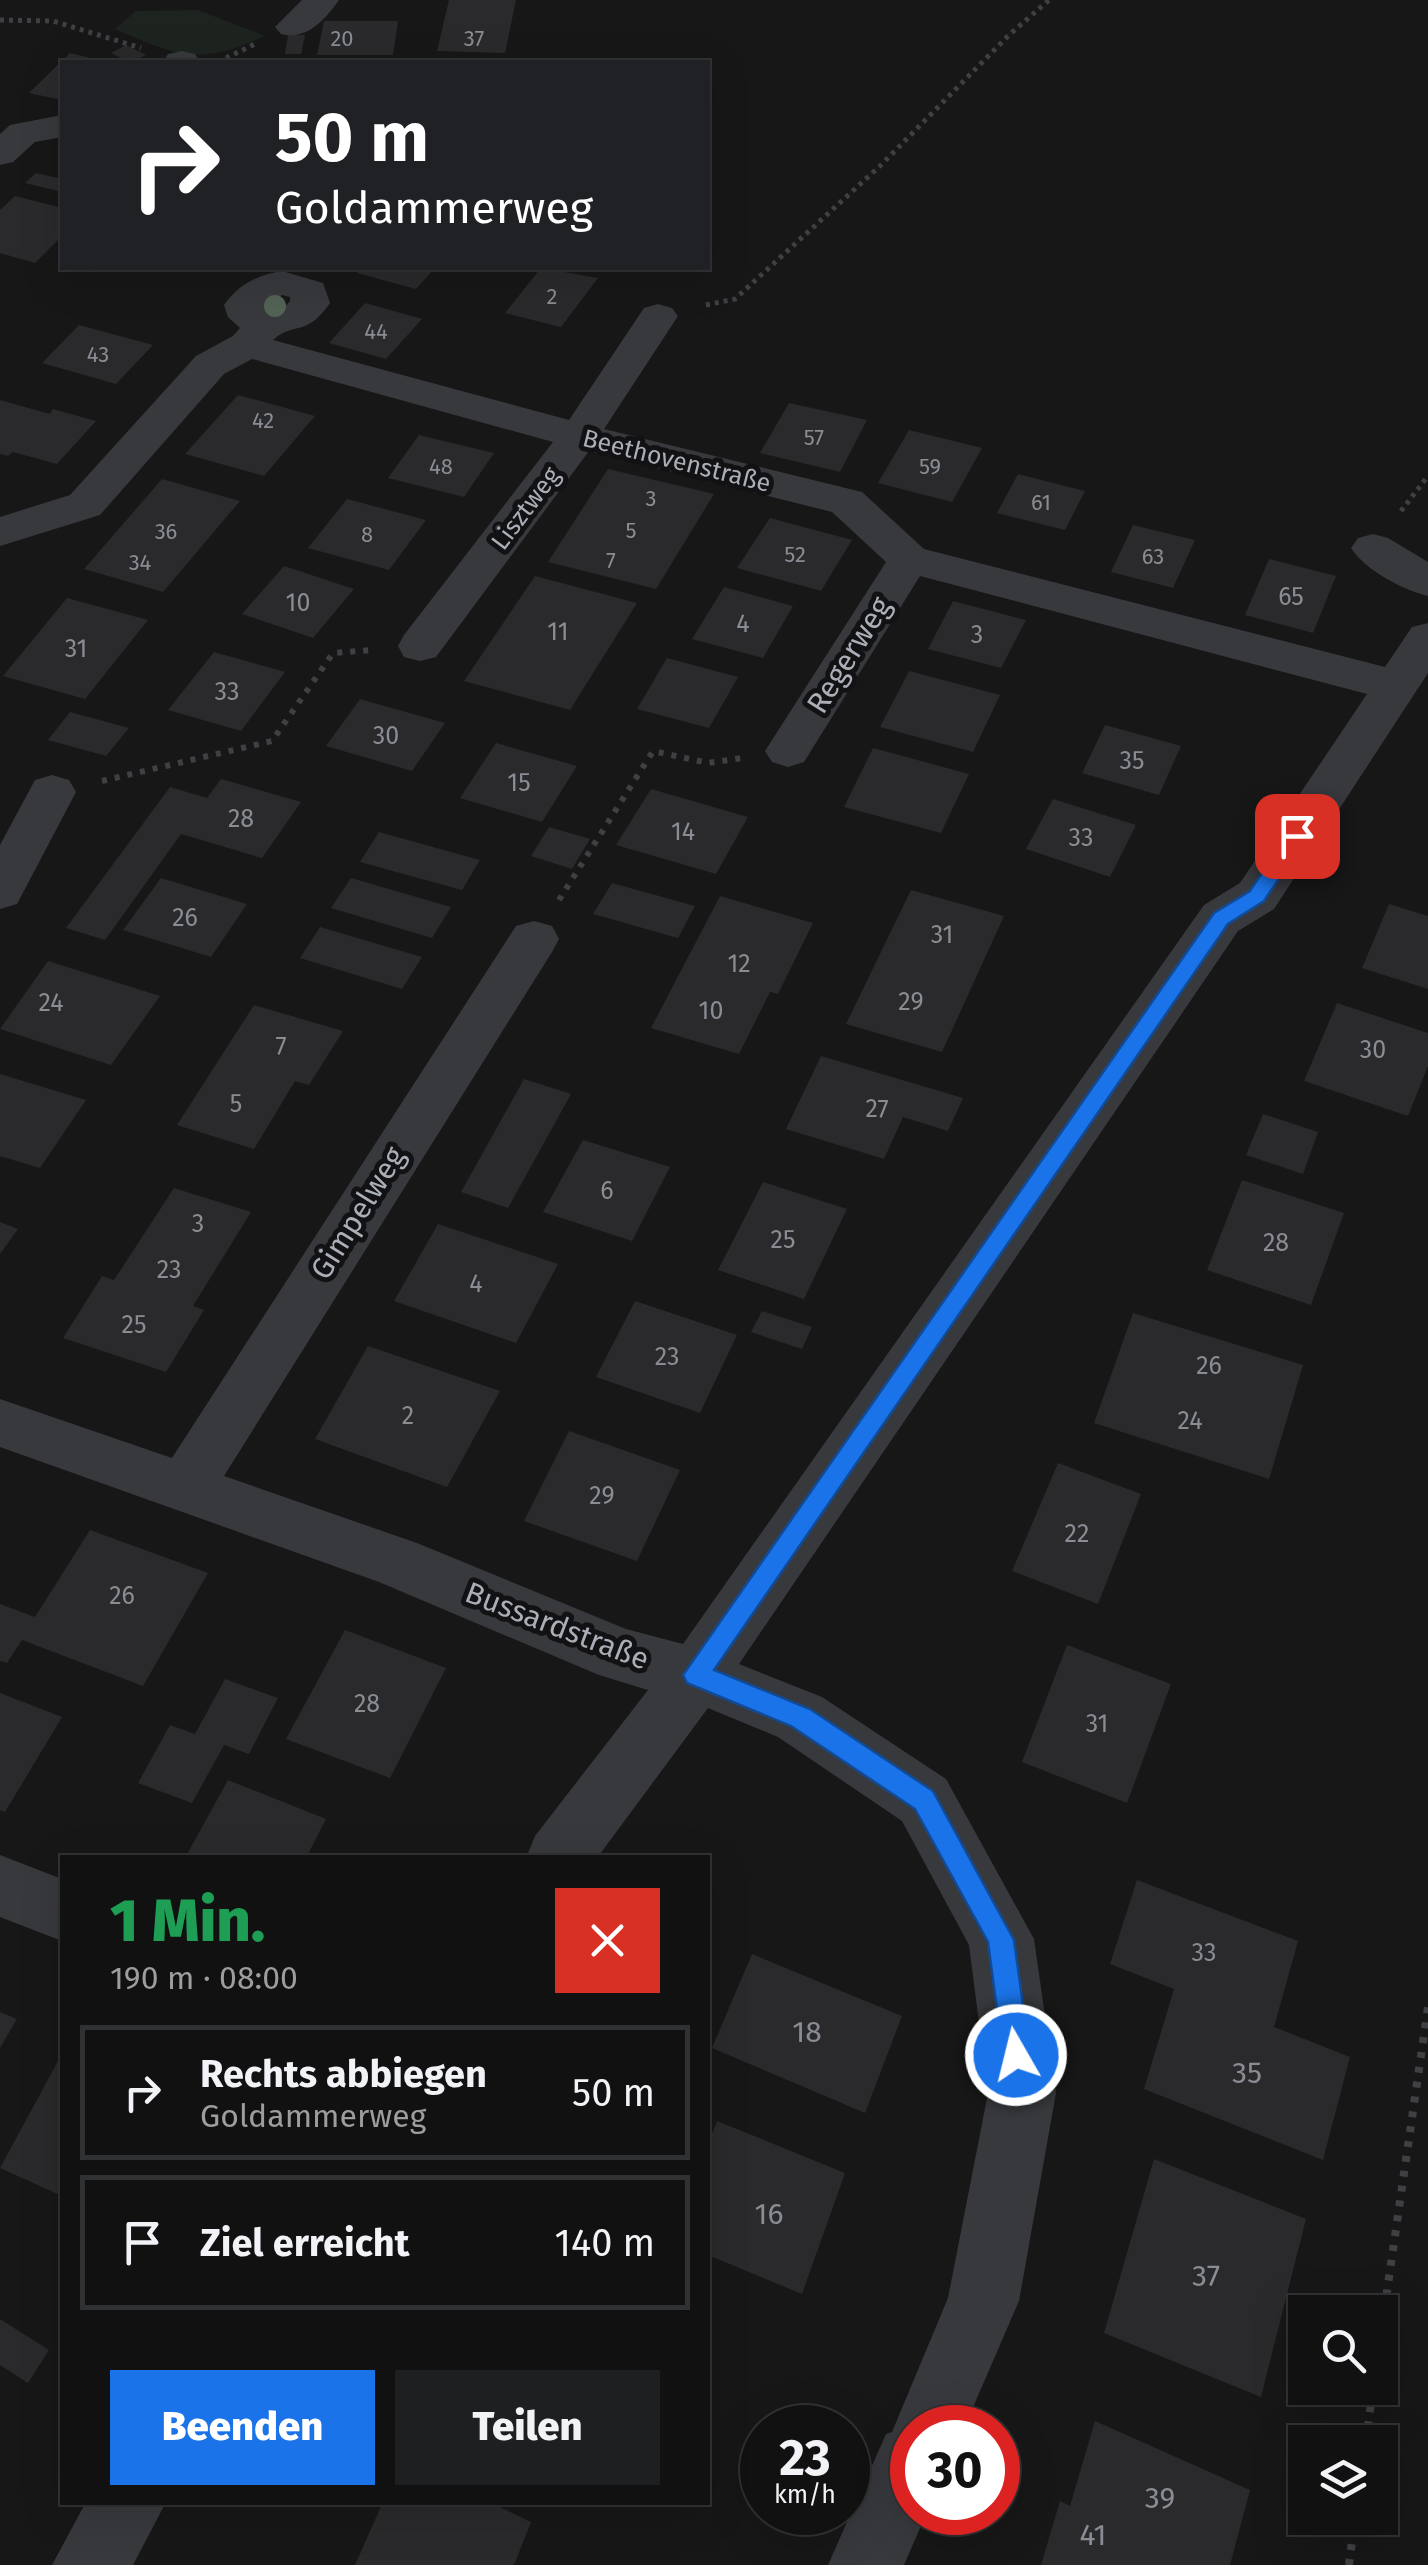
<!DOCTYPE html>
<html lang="de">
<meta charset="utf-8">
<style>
body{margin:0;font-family:"Fira Sans",sans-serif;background:#1e1f20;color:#f1f3f6;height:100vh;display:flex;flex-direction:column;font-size:38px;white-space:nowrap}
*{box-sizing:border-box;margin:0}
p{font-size:32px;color:#9c9d9f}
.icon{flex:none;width:55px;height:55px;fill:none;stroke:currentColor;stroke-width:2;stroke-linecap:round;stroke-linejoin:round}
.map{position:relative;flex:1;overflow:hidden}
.drawer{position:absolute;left:60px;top:1855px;width:650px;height:650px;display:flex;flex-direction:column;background:#111112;border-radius:0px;box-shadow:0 10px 40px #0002,0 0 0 2px #303132}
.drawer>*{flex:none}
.banner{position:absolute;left:60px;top:60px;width:650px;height:210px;border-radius:0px;box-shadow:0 10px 40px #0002,0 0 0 2px #303132;background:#202124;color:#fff;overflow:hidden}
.tools{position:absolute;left:1288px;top:2295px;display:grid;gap:20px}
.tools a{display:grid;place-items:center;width:110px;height:110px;border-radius:0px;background:#111112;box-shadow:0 10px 40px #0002,0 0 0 2px #303132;font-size:50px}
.speed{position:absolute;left:740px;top:2405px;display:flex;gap:20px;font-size:50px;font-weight:700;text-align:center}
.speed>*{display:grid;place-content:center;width:130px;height:130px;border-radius:50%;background:#111112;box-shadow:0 10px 40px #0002,0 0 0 2px #303132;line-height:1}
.speed small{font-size:25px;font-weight:400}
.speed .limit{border:15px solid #d22;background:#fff;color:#111}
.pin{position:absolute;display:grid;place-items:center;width:85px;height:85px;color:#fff;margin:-42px;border-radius:20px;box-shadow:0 5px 15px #0006}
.me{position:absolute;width:110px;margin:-55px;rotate:352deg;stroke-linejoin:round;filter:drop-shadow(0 0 8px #0008)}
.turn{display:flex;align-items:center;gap:35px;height:210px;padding:0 50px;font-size:45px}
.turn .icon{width:130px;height:130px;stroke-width:2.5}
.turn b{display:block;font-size:70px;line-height:85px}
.round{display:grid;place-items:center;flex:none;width:105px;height:105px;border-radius:0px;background:#1e1f20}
.headline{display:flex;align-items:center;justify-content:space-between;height:170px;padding:0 50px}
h1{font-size:60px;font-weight:800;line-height:75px;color:#1e9e55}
.primary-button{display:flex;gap:20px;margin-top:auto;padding:20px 50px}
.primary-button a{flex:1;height:115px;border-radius:0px;background:#1a73e8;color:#fff;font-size:40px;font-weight:800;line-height:115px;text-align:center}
.primary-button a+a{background:#1e1f20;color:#f1f3f6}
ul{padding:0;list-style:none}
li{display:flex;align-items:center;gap:30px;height:135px;margin:0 20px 15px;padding:0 30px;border:5px solid #303132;border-radius:0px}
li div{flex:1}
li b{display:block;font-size:38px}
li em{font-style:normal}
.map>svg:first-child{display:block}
.green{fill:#1d231e}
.building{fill:#2a2a2c}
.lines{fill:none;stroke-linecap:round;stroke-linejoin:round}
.path-far2{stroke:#3e4044;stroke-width:5;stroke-dasharray:4 5;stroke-linecap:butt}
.path-far1{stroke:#3e4044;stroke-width:6;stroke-dasharray:5 8;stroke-linecap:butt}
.path{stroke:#3e4044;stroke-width:8;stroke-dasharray:6 9;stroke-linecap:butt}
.minor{fill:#38393d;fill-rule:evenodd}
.tree{fill:#526254}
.route{fill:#1a73e8;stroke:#114b97;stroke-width:2.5}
.labels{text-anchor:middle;stroke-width:10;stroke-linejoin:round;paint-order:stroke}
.far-number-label{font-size:22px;fill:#898c93}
.far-street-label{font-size:25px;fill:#aaaeb6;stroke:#121113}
.number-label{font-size:25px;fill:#898c93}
.street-label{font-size:30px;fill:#aaaeb6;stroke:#121113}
.near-number-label{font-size:30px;fill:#898c93}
</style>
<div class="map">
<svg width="1428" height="2565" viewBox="0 0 1428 2565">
<rect width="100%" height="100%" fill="#171718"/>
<path class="green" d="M198,10l67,26c-64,30 -87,21 -150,-7l21,-18z"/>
<path class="building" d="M449,0h67l-11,53 -68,-2z
M324,21h74l-5,34h-76z
M288,35h17l-4,19h-16z
M126,45l20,10 -16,7 -19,-9z
M70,53l37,9h-45v38l-33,-7z
M36,173l26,6v8l-4,4 -33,-8z
M15,196l47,12v28l-27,27 -35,-10v-43z
M362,268h73l-19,21 -59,-16z
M541,268l57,10 -37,49 -56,-14z
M365,303l57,16 -36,40 -57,-16z
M79,325l74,20 -37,39 -74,-21z
M238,395l77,21 -51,60 -79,-22z
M0,400l50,14 3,-5 43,12 -39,43 -44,-12 -5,4 -8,-2z
M789,403l78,17 -27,52 -80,-19z
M909,430l73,18 -30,54 -74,-19z
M419,435l75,18 -30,44 -76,-19z
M608,469l106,25 -58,95 -108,-27z
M1018,474l67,17 -20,39 -68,-17z
M162,479l78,22 -77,91 -79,-23z
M347,499l79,21 -37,50 -81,-22z
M770,518l82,22 -31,51 -84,-23z
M1133,525l62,15 -22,48 -62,-16z
M1269,559l67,17 -23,57 -68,-18z
M284,566l70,23 -41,49 -71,-24z
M535,576l102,27 -67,107 -106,-29z
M724,587l69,19 -30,52 -71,-19z
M67,598l81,22 -63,79 -82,-23z
M953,601l73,19 -25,48 -73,-19z
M214,652l71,20 -44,59 -73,-21z
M667,658l71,19 -29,51 -72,-19z
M909,671l91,24 -27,57 -93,-25z
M360,699l85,24 -33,48 -86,-25z
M70,712l59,16 -23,28 -58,-16z
M1105,725l76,21 -22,49 -77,-22z
M496,743l81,23 -35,56 -82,-24z
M873,748l96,26 -28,59 -97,-26z
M221,779l80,23 -39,56 -81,-24 -76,106 -39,-12 104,-141 37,11z
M651,789l97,28 -32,57 -100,-29z
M1053,799l83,26 -26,52 -84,-28z
M549,827l41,12 -18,30 -41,-13z
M379,832l101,28 -18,30 -102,-28z
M161,878l86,26 -36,53 -88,-27z
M351,878l100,29 -19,31 -101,-30z
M612,883l83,23 -17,32 -85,-24z
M911,890l93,26 -62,136 -96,-28z
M720,896l93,27 -35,71 -8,-2 -31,62 -88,-26z
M1389,904l39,12v73l-66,-21z
M320,927l102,30 -20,32 -102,-31z
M48,961l112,35 -49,69 -111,-36z
M1337,1003l91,30v33l-20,50 -104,-35z
M254,1005l89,26 -34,54 -14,-4 -41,68 -77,-24z
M821,1056l142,42 -15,33 -45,-14 -19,42 -98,-30z
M0,1074l86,26 -46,68 -40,-12z
M524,1079l47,15 -63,114 -47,-16z
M1263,1114l55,18 -15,42 -57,-19z
M583,1140l87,27 -38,74 -89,-29z
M1242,1180l102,33 -33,92 -104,-35z
M763,1182l84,27 -43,90 -86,-29z
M174,1188l77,24 -58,94 11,4 -38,62 -103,-34 39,-62 12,4z
M0,1222l18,7 -18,25z
M438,1224l120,40 -42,79 -122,-42z
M635,1301l102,34 -37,78 -104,-36z
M762,1311l50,16 -10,22 -51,-17z
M1133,1313l170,52 -34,114 -175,-56z
M368,1346l132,45 -53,96 -132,-48z
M569,1431l111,39 -43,91 -113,-40z
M1058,1463l83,31 -43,110 -86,-33z
M90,1530l118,43 -65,113 -121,-46 -15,23 -7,-2v-57l35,13z
M345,1630l101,38 -56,110 -104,-39z
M1067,1645l104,39 -44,119 -105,-41z
M225,1679l53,19 -29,56 -25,-9 -32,58 -54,-20 32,-58 25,9z
M0,1693l62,24 -57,95 -5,-2z
M228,1780l98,39 -20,39h-121z
M1137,1880l161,61 -24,86 76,30 -27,103 -179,-71 30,-100 -64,-25z
M752,1954l150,62 -37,97 -153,-65z
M0,2012l17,7 -17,29z
M58,2061l4,2v133l-62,-28z
M717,2121l128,52 -43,121 -94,-39v-111z
M1154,2159l152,60 -45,178 -157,-64z
M0,2319l49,31 -21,33 -28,-18z
M1095,2421l155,69 -20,75h-189l19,-64 10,5z
M383,2502h106l42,20 -17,43h-159z"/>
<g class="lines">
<path class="path-far2" d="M0,20l53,1 88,27
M226,58l29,-14
M706,305l29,-6 146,-134 128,-130 40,-35
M1401,511l27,-35"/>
<path class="path-far1" d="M102,781l170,-40 61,-88 40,-3
M559,900l94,-149 55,12 34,-5"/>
<path class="path" d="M1380,2340l48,-333
M1366,2442l7,-54
M1349,2565l6,-47"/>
<path class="minor" d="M302,0h37c-14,20 -33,41 -58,34l-6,-7z
M182,51l13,3 5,8h-37l5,-8z
M62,115v22l-27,5 -22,20 -13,3v-31l10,-9z
M282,271l41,12 7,20c-24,35 -36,18 -57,37l296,80 75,-112 14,-4 14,4 6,8 -74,113 258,63 62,57 461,118 27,-40 16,-4v50l-154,236 -36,22 -499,733 83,33 124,82 88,160 22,154 -37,208 -55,127h-52v84h15l-23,53h-76l58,-131 6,-2 56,-134 40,-205 -19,-148 -67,-124 -124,-84 -70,-29 -111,150h-71l9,-22 113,-146 -49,-15 -220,-93 -379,-135v-48l172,59 344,-532 18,-5 18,5 7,13 -7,13 -328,524 193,67 209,86 57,15 521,-739 36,-22 127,-189 -447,-118 -116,186 -16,5 -16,-5 -7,-11 121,-189 -54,-50 -243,-61 -153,206 -16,4 -16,-4 -6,-11 6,-11 149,-193 -301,-83 -28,15 -124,141 -100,31v-29l70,-22 126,-139 37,-20 7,-8 -12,-11 -4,-12c15,-21 33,-30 58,-34zM282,295l8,2v4l-8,9h-16l-1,-4z
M1373,534l15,4 40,24v34c-25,-6 -63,-26 -77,-48l7,-10z
M52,775l17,5 7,12 -59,112 -17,5v-64l35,-65z
M0,1855l62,24v62l-62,-24z
M86,2502h80l-33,63h-81z"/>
</g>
<circle class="tree" cx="275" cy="306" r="11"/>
<path class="route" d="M1297,829l10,7 -43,65 -36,23 -514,746 96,39 123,82 81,149 16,115 -4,10 -10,4 -9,-4 -4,-10 -15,-113 -73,-133 -124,-83 -104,-43 -4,-8 531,-762 36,-22 40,-60z"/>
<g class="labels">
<g class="far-number-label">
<text x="342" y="46">20</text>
<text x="474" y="46">37</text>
<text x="552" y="304">2</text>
<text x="376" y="339">44</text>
<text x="98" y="362">43</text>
<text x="263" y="428">42</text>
<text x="814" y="445">57</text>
<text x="441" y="474">48</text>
<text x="930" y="474">59</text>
<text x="651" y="506">3</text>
<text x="1041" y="510">61</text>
<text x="631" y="538">5</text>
<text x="166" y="539">36</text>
<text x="367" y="542">8</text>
<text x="795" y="562">52</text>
<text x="1153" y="564">63</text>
<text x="611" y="568">7</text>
<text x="140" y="570">34</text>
</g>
<g class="far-street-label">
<text transform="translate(677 460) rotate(14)" y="9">Beethovenstraße</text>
<text transform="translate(525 508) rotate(-53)" y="9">Lisztweg</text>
</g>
<g class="number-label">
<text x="1291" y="605">65</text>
<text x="298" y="611">10</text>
<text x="743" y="632">4</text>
<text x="558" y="640">11</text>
<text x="977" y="643">3</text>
<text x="76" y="657">31</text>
<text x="227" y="700">33</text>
<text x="386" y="744">30</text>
<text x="1132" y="769">35</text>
<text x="519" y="791">15</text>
<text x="241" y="827">28</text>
<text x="683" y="840">14</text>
<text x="1081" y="846">33</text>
<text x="185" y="926">26</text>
<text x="942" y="943">31</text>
<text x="739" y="972">12</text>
<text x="911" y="1010">29</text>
<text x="51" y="1011">24</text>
<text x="711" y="1019">10</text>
<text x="281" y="1054">7</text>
<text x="1373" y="1058">30</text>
<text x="236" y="1112">5</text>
<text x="877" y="1117">27</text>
<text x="607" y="1199">6</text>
<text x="198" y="1232">3</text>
<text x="783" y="1248">25</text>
<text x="1276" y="1251">28</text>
<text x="169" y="1278">23</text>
<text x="476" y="1292">4</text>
<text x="134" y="1333">25</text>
<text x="667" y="1365">23</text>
<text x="1209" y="1374">26</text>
<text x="408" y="1424">2</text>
<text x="1190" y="1429">24</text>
<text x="602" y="1504">29</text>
<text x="1077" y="1542">22</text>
<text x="122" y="1604">26</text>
<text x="367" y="1712">28</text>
<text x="1097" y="1732">31</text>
<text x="1204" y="1961">33</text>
</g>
<g class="street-label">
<text transform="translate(849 655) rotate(-58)" y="10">Regerweg</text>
<text transform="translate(358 1213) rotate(-58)" y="10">Gimpelweg</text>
<text transform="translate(557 1626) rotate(21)" y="10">Bussardstraße</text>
</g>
<g class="near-number-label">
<text x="807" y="2042">18</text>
<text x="1247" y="2083">35</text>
<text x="769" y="2224">16</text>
<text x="1206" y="2286">37</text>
<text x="1160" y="2508">39</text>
<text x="1093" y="2545">41</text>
</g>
</g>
</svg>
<div class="tools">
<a><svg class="icon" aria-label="search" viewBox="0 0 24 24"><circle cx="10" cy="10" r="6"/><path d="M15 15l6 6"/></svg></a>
<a><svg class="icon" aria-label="layers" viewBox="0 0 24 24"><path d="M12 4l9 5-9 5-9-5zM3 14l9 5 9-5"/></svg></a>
</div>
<div class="speed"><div>23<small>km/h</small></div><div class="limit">30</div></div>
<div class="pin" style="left:1297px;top:836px;background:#d93025"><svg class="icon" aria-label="arrive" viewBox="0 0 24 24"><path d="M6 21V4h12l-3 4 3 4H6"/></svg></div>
<svg class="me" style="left:1016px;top:2055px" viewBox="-20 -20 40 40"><circle r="17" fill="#1a73e8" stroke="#fff" stroke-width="3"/><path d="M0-11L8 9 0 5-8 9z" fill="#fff"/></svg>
<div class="banner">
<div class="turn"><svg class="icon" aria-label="right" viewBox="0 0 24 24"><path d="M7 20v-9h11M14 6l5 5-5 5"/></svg><div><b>50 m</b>Goldammerweg</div></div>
</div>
<section class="drawer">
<div class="headline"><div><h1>1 Min.</h1><p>190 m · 08:00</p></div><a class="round" style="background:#d93025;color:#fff"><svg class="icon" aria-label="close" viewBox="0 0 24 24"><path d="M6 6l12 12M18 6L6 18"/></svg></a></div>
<ul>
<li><svg class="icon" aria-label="right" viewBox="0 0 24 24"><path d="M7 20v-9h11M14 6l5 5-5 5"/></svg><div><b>Rechts abbiegen</b><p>Goldammerweg</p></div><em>50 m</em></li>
<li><svg class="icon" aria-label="arrive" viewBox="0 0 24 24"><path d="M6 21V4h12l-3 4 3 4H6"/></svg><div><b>Ziel erreicht</b></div><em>140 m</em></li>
</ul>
<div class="primary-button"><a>Beenden</a><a>Teilen</a></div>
</section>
</div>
